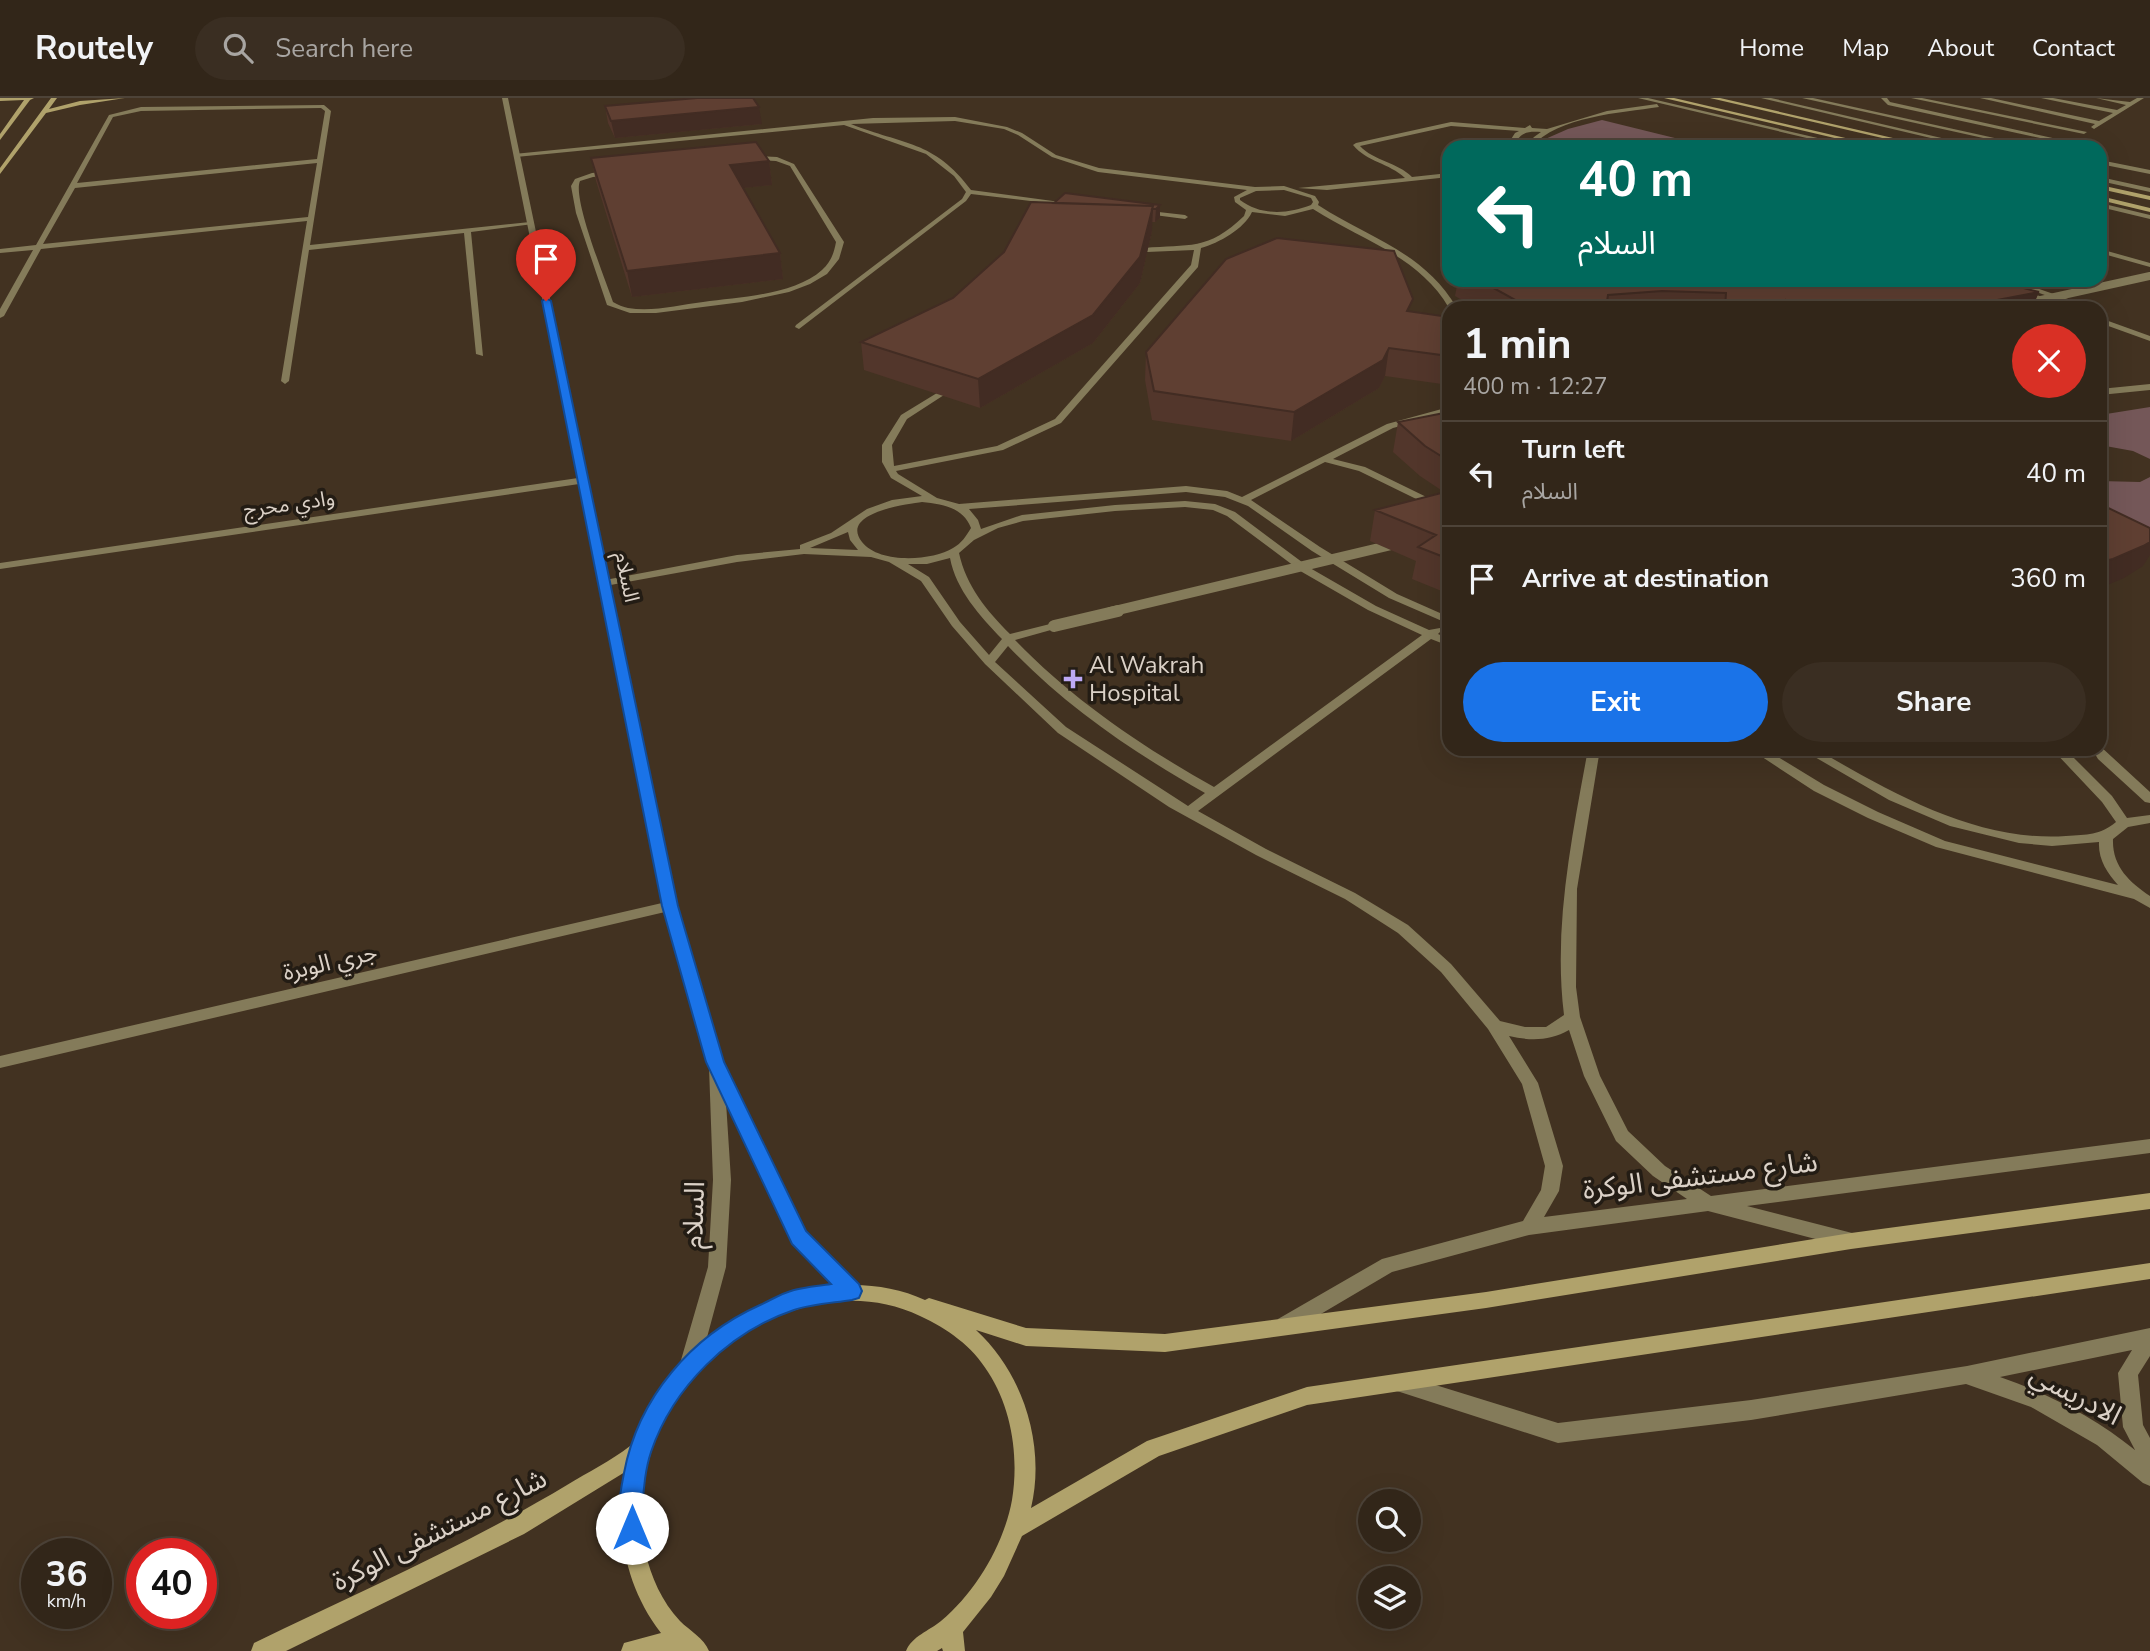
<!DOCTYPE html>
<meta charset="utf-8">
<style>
body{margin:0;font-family:"Nunito Sans","Noto Sans Arabic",sans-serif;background:#3a2e22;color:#f1f3f6;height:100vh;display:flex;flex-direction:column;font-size:26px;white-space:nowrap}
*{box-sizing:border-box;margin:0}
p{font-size:23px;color:#a8a5a2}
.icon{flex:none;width:38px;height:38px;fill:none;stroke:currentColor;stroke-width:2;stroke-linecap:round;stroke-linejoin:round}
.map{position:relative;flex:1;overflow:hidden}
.details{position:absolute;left:1442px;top:203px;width:665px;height:455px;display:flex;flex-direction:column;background:#322619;border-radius:21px;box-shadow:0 7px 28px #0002,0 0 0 2px #4d4338}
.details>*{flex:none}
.top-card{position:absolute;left:1442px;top:42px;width:665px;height:147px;border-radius:21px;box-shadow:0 7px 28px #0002,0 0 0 2px #4d4338;background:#00695c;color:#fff;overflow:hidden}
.buttons{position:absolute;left:1358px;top:1391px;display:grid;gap:14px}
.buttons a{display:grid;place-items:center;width:63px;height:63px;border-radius:50%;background:#322619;box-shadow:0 7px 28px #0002,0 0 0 2px #4d4338;font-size:35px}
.speed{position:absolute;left:21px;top:1440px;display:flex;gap:14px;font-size:35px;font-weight:700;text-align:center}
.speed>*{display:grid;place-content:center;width:91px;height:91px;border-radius:50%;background:#322619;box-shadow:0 7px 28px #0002,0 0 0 2px #4d4338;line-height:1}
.speed small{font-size:18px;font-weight:400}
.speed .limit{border:10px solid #d22;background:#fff;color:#111}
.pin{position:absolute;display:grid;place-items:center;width:60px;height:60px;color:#fff;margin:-72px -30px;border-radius:50% 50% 50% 0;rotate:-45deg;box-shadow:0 0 7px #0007}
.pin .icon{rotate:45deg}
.me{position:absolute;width:77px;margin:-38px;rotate:0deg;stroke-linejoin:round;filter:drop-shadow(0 0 5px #0008)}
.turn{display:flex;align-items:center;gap:24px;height:147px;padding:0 21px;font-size:32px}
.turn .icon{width:91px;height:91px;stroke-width:2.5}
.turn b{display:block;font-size:49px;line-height:60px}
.round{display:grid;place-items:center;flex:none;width:74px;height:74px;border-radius:37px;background:#3a2e22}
.head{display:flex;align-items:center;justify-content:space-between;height:119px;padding:0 21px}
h1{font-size:42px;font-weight:700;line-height:52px}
.primary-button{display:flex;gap:14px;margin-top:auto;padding:14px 21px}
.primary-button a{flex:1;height:80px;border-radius:42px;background:#1a73e8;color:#fff;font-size:28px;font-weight:700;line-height:80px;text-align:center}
.primary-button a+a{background:#3a2e22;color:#f1f3f6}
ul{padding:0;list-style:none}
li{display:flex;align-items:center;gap:21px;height:105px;padding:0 21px;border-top:2px solid #4d4338}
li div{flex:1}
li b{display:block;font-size:26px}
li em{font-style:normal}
header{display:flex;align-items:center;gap:42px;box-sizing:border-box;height:98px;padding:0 35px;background:#322619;border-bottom:2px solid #4d4338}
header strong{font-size:33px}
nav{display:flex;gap:38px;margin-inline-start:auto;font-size:24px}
.search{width:490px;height:63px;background:#3a2e22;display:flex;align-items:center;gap:18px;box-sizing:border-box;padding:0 24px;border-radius:38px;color:#a8a5a2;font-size:26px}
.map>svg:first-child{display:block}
.green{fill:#745758}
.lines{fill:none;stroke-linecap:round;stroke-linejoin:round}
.lane{fill:#847b5a;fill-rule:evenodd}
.street{fill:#847b5a;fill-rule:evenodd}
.secondary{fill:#b0a26b;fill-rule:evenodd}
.lane-bridge-far2{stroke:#847b5a;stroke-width:8}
.lane-bridge-far1{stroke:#847b5a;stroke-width:10}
.lane-bridge{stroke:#847b5a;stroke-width:12}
.wall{fill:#52362b}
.shaded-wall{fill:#422c23}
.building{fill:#5f3f32;stroke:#422c23;stroke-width:2}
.route{fill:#1a73e8;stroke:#114b97;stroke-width:2}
.poi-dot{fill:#bda9f5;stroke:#231c14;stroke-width:2.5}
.labels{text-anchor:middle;stroke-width:7;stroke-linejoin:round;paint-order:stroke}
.far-street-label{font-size:21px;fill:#dbd1c7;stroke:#231c14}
.poi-label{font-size:24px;fill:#dbd1c7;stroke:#231c14;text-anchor:start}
.street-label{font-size:24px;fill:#dbd1c7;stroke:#231c14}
.near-street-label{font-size:28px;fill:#dbd1c7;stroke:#231c14}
</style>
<header>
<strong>Routely</strong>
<div class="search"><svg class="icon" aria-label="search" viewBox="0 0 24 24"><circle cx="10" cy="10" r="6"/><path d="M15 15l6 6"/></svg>Search here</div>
<nav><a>Home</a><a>Map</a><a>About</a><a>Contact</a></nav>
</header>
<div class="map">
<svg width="2150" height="1553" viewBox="0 0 2150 1553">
<rect width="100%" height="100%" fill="#423221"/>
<path class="green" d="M1602,22l77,19 20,8h-159l3,-7 25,-11z
M2150,309v52l-17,-8 -33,-6v-30z
M2150,379v51l-50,-22v-25l40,1z"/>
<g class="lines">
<path class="lane" d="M1638,0h10l208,49h-11z
M1761,0h10l209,49h-11z
M1802,0h11l222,49h-11z
M1881,0h6l3,4 181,40 -3,2 -180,-39z
M1911,0h11l165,34 -3,2z
M1980,0h11l108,23 14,-8 -72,-15h12l64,12 9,-5 -30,-7 34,4 7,-4h7l-50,31 -3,-2 4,-3z
M1657,6l2,3c-39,6 -100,9 -128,40h-6l9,-10 7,-5c-16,-1 -20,1 -29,15h-6l9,-14 4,-2 -68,-5 -91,20c14,15 37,16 52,31l37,-4v4l-122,13 -29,-2 107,-10c-16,-15 -38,-16 -52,-33l3,-2 95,-21 74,6 5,-3 2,3 15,1 60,-18z
M324,7l7,6 -21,134 220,-23 3,2 -62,8 12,124 -7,-2 -12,-121 -155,17 -20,131 -4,3 -4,-3 26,-160 -266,28 -37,67 -4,2v-9l33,-59 -33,3v-4l36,-4 73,-130 32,-8zM321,10l4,3 -8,48 -240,24 36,-66 28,-6zM317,65l-9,54 -265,27 32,-56z
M955,19l52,10 15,6 34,22 43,13 156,19 29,-1 31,10 4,6 -1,3c52,34 105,46 139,103h-8c-30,-52 -88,-68 -136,-99l-28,7 -33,-4c-8,17 -33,31 -51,36l-3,19 -137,156 -58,27 -107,21 2,3 39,24 22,6 227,-18 41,5 15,6 145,-73 62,-17v6l-56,15 -60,31 32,8 84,41v7l-90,-44 -34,-9 -74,38 69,47 77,47 52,23v7l-60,-26 -77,-47 -64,-45 -23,-9 -39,-5 -217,17 9,11 3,9 41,-14 93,-10 70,-4 30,3 20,8 75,56 66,38 53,24 11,-2 2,2 -4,4 11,5v7l-18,-7 -233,172 68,38 89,44 53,32 43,39 49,57 25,6h21l18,-12c-11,-89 8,-178 24,-266h12l-23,140 -1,98 4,30 20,59 28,55 37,35 46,30 439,-57v14l-403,53 109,28 3,6 -3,6 -6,2 -142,-37 -179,24 -137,37 -100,59 -7,3 -7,-3 -2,-6 2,-6 104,-60 141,-38 18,-31 4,-24 -23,-82 -34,-55 -47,-57 -43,-39 -53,-34 -89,-44 -87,-48 -111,-74 -73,-69 -33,-38 -31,-45 -32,-19 -18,-5 -67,-3 -67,8 -132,24 -5,-3 5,-3 132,-25 63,-6v-4l31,-12 36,-24 25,-9 30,-4 -31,-18 -9,-16v-17l19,-30 36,-22 7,2 -37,24 -15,26 2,21 103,-20 58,-27 136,-154 3,-15 -47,2 -3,-4c45,-4 64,3 100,-32l2,-6 -11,-8 -1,-5 13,-7 -149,-18 -46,-15 -34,-22 -14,-6 -49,-8 -104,3c52,21 83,16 120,66l104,14 -3,2 -101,-12 -5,7 -167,128 -4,-2 1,-2 166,-126 4,-7 -12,-16 -28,-22 -82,-29 -328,32 -2,-3 359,-36zM1284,92l27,8 2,4 -2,3c-23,9 -50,11 -71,-5v-2l16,-7zM922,404c20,2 41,5 49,26 -5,8 -9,15 -18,20 -21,13 -74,16 -91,-6 -23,-29 45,-38 60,-40zM1185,409l28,3 14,6 75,56 66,38 54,25 -208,152c-73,-41 -141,-87 -199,-147l43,-12v-4l-4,-1 -44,11c-23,-23 -44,-48 -51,-81l15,-13 24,-12 25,-7 92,-10zM848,434l2,8 8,10 -48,-2zM950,460c6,32 30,58 52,81l-13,16 -29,-33 -31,-45 -21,-13h19zM1008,548c58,61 125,106 197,147l-17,13 -122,-79 -71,-65zM1569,932l15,46 32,65 37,35 34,23 -143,18 15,-26 4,-25 -25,-83 -29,-47c21,5 41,5 60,-6z
M756,58l21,1 17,7 50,78 -5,17 -12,15 -17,10 -21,8 -47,10 -86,11h-26l-23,-8 -31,-92 -5,-27 4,-7 17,-6zM756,62l20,1 14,5 46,76c-2,11 -5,20 -14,28 -28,25 -83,27 -119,32 -24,3 -50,10 -75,6 -5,-1 -10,-3 -15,-6 -7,-21 -41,-104 -33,-121l13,-4z
M2100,62l50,10v4l-50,-10z
M2100,105l50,12v4l-50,-12z
M1141,112l44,5 3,2 -3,2 -46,-6z
M2100,151l50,14v4l-50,-14z
M2002,182h11l81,28h-12z
M2033,196l40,12 1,2h-12l-32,-10 -1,-2z
M2100,220l50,18v5l-50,-18z
M2150,286v6l-50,5v-6z
M2100,648l50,46v11l-5,-1 -47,-43 -6,-10h8z
M1750,651h15l59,36 54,27 67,29 173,44c-11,-12 -20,-26 -19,-43l-47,4 -33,-3 -69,-17 -61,-26 -88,-51h15c76,44 160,93 250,87 22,-2 33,0 50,-14l-14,-20 -50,-53h13l47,47 15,22 23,-3v8l-22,4 -15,12c-1,27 16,43 37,57v12l-16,-9 -198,-52 -68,-29 -54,-27z"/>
<path class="street" d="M502,0h6l169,808 46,156 82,170 54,53 2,6 -2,6 -7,2 -7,-2 -52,-53 -67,-142 5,78 -5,87 -27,100 -3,6 -7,3 -7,-3 -3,-6 29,-100 5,-87 -4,-113 -44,-155 -665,156v-12l662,-153 -83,-419 -579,85v-6l578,-85z
M2100,79l50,11v4l-50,-11z
M2150,1230v28l-12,19 5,50 7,13v48l-7,-3 -46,-38 -66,-38 -65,-23 -215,36 -193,23 -158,-51 -7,-2 -3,-7 3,-7 7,-2 158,49 193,-23 216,-34zM2132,1252l-14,23 5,54 12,23c-41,-33 -86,-56 -135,-73z"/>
<path class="secondary" d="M0,0h34l-4,2 -30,40v-6l24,-34 -24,1z
M51,0h6l-8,11 31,-8 45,-3 -45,7 -34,8 -46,61v-6z
M1664,0h10l210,49h-11z
M1710,0h10l212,49h-11z
M2100,87l50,11v4l-50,-11z
M2100,98l50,12v4l-50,-12z
M2150,1095v16l-299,40 -365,59 -321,44 -139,-6 -50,-16c47,43 70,115 55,178l116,-67 160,-54 843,-124v16l-843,126 -148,51 -137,80 -18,40 -13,21 -28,35 2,19h-22l-1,-3 -5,3h-31c6,-15 23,-20 35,-30 35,-29 63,-77 71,-121 7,-43 0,-91 -24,-128 -16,-26 -40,-43 -68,-56 -84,-40 -185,4 -237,76 -6,8 -13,16 -18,26 -20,41 -29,87 -20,133 6,26 17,51 35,70 10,10 24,17 29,30h-88l3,-8 37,-10c-36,-47 -46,-103 -36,-161l-101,62 -238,117h-35l3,-8c105,-51 213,-98 313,-158 21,-13 44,-24 63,-39 11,-8 15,-31 21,-43 7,-13 19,-27 28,-38 56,-67 166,-102 246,-65l4,-2 97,30 139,6 321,-42 365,-59z"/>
<path class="lane-bridge-far2" d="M2004,210l146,-32"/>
<path class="lane-bridge-far1" d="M1110,514l290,-69"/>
<path class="lane-bridge" d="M1054,528l64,-15"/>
</g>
<path class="wall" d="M605,8l157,18 -147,14 -7,-15z
M591,60l178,3 3,24 -29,3 37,65 3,26 -151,18 -36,-116z
M1054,105l106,2v13l-5,4h-3v9l-12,52 -47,60 -113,65 -116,-38 -3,-28 92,-44 51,-46z
M1458,182h535l46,12 -7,16h-556l-21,-12z
M1411,214l38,5v68l-64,-9 -6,12 -88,53 -139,-21 -7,-40 1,-28z
M1449,314v182l-37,-15 4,-18 -46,-20 5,-31 69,-18 -24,-16 -27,-24 5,-30z"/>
<path class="shaded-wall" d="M759,9l3,17 -147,14 -4,-17z
M769,63l3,24 -38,4 -4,-24z
M1160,107v13l-5,4 1,-13z
M1153,108l-1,25 -12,52 -47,60 -113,65 -2,-29z
M780,155l3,26 -151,18 -5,-26z
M2039,194l-7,16h-53l2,-5z
M1389,250l-4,28 -6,12 -88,53 3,-29z
M2150,444v13l-7,11 -19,12 -24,10v-26z"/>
<path class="building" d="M697,0h56l6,9 -148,14 -6,-15z
M756,44l13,19 -39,4 50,88 -153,18 -36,-113z
M1065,95l95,12 -4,4h-4l1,-3 -99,-3z
M1031,104l122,4 -13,51 -47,58 -115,64 -117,-37 92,-44 51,-46z
M1277,140l117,13 19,48 -6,12 42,6v39l-60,-8 -6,12 -89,52 -140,-21 -8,-39 80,-93z
M1479,182h513l47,12 -58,11 13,5h-171l-37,-8v8h-61l1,-15 -64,-2 -54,4 -2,13h-76z
M1449,314v49l-24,-15 -27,-24z
M1449,393v68l-31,-12 18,-12 -61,-25z
M2100,406l50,24v14l-7,4 -30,13 -13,3z"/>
<path class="route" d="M546,200l5,3 127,605 46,156 82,169 53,53 3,7 -3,7 -7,2c-19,3 -40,4 -58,10 -65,22 -121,77 -143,142 -5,15 -8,37 -8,53 -1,11 2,20 -2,31l-9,4 -8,-4c-9,-20 -4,-42 0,-63 14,-75 67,-137 136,-168 11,-5 22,-12 34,-15 12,-3 25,-4 37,-6l-39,-40 -86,-182 -44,-156 -120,-605z"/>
<path class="poi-dot" d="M1069.5 570.5h7v7h7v7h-7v7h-7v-7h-7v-7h7z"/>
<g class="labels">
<g class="far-street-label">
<text transform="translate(289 406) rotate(-8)" y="7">وادي محرج</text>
<text transform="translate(627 479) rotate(78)" y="7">السلام</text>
</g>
<g class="poi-label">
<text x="1089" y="575">Al Wakrah<tspan x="1089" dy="28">Hospital</tspan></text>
</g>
<g class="street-label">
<text transform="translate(330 864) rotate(-13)" y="8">جري الوبرة</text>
</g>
<g class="near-street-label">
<text transform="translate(1700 1077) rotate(-7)" y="10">شارع مستشفى الوكرة</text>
<text transform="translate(693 1117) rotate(-88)" y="10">السلام</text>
<text transform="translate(2076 1296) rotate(28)" y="10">الادريسي</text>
<text transform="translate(439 1431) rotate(-27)" y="10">شارع مستشفى الوكرة</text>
</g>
</g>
</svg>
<div class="buttons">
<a><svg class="icon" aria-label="search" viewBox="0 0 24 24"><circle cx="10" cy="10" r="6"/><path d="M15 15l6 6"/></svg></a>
<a><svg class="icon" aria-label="layers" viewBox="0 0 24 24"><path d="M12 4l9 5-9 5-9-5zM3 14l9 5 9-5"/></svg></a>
</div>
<div class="speed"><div>36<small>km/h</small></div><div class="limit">40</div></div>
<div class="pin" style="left:546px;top:203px;background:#d93025"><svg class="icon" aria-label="arrive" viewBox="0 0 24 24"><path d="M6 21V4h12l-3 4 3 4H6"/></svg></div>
<svg class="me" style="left:632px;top:1430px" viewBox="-20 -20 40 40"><circle r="19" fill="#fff"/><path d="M0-13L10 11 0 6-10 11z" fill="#1a73e8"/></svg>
<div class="top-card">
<div class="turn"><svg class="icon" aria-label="left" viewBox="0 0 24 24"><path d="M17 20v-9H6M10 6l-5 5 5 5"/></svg><div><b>40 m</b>السلام</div></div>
</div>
<section class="details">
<div class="head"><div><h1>1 min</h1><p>400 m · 12:27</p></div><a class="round" style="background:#d93025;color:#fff"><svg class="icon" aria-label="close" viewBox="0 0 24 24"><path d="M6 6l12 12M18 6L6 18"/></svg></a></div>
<ul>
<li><svg class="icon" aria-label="left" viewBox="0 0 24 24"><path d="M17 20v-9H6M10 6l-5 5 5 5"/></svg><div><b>Turn left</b><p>السلام</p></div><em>40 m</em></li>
<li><svg class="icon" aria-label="arrive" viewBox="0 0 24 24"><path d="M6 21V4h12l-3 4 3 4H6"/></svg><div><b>Arrive at destination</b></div><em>360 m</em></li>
</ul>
<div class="primary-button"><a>Exit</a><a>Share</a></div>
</section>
</div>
